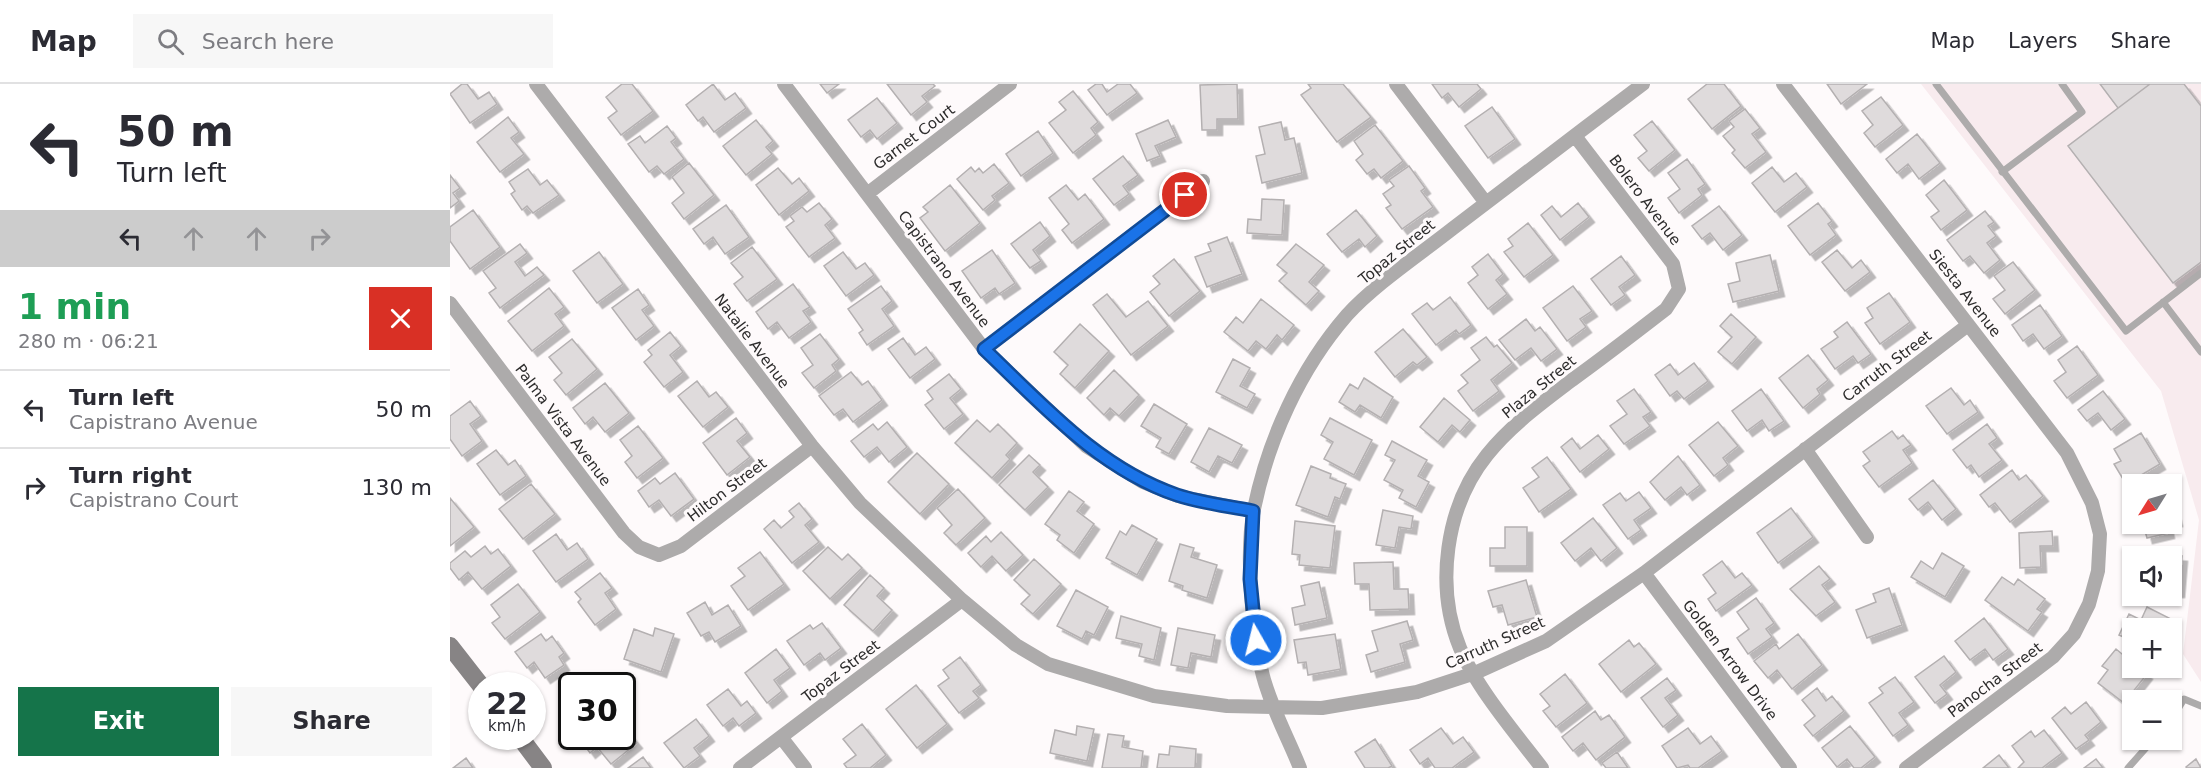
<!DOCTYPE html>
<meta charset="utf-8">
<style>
body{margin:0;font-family:"DejaVu Sans",sans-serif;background:#f7f7f7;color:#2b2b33;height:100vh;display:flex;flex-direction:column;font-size:22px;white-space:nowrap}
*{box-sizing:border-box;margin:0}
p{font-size:20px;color:#7c7c81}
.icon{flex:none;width:33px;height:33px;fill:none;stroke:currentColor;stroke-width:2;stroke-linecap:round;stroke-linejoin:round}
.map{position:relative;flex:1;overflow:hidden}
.details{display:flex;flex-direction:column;background:#fff;width:450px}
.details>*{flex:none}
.top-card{background:#fff;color:#2b2b33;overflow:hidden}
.needle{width:39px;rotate:233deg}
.fabs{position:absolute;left:1672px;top:390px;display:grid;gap:12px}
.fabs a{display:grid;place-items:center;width:60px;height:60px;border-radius:0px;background:#fff;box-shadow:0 2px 4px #0004;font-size:30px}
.speed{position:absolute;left:18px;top:588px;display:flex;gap:12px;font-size:30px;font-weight:700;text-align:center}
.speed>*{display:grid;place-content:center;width:78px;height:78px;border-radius:50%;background:#fff;box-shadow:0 2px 4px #0004;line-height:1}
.speed small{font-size:15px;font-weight:400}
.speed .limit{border:3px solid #111;border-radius:9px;background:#fff;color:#111}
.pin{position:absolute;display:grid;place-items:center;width:51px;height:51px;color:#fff;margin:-26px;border:3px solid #fff;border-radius:50%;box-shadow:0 2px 6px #0007}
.me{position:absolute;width:66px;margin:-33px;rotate:352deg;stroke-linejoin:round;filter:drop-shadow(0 0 4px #0008)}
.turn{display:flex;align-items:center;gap:21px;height:126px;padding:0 18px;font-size:27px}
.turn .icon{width:78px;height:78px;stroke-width:2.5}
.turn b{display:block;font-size:42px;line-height:51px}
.lanes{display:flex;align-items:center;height:57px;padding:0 18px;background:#0003;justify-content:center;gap:30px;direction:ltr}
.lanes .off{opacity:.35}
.round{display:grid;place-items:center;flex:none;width:63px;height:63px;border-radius:0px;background:#f7f7f7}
.summary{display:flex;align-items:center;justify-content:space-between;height:102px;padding:0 18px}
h1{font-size:36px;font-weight:700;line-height:45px;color:#1e9e55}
.button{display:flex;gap:12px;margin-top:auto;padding:12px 18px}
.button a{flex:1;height:69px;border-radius:0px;background:#15744a;color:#fff;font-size:24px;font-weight:700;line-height:69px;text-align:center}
.button a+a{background:#f7f7f7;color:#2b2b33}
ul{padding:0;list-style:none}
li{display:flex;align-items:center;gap:18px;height:78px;padding:0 18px;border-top:2px solid #e1e1e2}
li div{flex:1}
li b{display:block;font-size:22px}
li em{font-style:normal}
header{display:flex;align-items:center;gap:36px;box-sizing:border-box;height:84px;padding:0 30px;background:#fff;border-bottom:2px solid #e1e1e2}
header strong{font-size:28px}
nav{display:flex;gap:33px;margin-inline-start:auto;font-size:21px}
.search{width:420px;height:54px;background:#f7f7f7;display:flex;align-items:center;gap:15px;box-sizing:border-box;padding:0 21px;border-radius:0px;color:#7c7c81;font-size:22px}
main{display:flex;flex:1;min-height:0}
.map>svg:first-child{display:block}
.built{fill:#f8ebee}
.building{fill:#dfdbdc;stroke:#b4b0b1;stroke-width:1.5;filter:url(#shadow)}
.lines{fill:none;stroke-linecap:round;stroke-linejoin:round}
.lane{stroke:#adabab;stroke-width:7}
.street{stroke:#adabab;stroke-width:14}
.secondary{stroke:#878485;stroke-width:18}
.route-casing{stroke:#114b97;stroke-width:15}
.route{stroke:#1a73e8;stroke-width:10}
.labels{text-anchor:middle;stroke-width:6;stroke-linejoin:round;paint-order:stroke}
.street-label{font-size:15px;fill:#2d2c2c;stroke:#fefafb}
</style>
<header>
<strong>Map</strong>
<div class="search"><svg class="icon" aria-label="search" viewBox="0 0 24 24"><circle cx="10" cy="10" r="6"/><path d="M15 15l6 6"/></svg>Search here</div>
<nav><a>Map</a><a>Layers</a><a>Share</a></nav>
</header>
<main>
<section class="details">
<div class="top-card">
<div class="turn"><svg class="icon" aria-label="left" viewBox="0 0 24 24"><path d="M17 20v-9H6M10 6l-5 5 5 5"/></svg><div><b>50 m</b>Turn left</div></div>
<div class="lanes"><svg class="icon" aria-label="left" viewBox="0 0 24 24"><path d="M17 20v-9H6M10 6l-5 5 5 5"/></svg><svg class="icon off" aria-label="ahead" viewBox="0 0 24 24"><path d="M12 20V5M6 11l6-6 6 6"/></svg><svg class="icon off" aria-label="ahead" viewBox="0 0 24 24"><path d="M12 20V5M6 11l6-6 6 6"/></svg><svg class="icon off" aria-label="right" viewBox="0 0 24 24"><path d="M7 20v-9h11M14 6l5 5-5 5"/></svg></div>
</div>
<div class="summary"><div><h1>1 min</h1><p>280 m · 06:21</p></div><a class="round" style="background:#d93025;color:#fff"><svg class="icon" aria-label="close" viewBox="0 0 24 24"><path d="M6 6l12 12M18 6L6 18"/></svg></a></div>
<ul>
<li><svg class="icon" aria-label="left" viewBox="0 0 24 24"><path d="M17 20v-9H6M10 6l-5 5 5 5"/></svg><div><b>Turn left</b><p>Capistrano Avenue</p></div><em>50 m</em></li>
<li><svg class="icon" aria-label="right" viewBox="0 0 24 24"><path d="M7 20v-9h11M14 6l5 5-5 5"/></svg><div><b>Turn right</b><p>Capistrano Court</p></div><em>130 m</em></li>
</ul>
<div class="button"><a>Exit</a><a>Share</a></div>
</section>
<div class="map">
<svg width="1751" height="684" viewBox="0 0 1751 684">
<defs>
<filter id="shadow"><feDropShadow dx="5.5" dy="5.5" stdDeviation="0" flood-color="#0004"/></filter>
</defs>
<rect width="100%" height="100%" fill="#fefafb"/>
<path class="built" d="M1471,0h280v598l-18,-28 16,-134 -38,-129z"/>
<path class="building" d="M12,0h5l11,15 11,-7 8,12 -27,19 -20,-29z
M172,0h10l21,27 -32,24 -13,-17 9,-7 -11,-14z
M263,0l12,16 10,-7 11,15 -32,24 -11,-15 -5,4 -12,-16z
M370,0h19l-12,9z
M437,0h46l2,2 -13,10 5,6 -16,13z
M646,0h6l5,8 11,-8h12l7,9 -30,22 -19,-25z
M787,0l1,35h-21v11h-15l-2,-45z
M858,0h35l28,33 -34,25 -36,-47 10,-7z
M982,0h45l4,5 -22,18 -11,-14 -6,5z
M1257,0h17l17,22 -29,23 -24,-30z
M1377,0h40l-26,20z
M1650,0h50l-32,24z
M1700,0h34l17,22v156l-28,21 -105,-137z
M623,7l25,31 -7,6 5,7 -23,18 -24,-30 17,-13 -7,-8z
M1431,13l22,28 -28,22 -11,-14 9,-8 -11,-14z
M427,14l20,25 -20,16 -7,-9 -9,7 -13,-17z
M1042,23l23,32 -27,19 -23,-32z
M1295,25l15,19 -8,6 14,18 -21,16 -13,-15 3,-3 -12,-14 11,-9 -5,-6z
M58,33l11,15 -8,6 13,16 -24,18 -23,-30z
M306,36l17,21 -7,6 6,7 -26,21 -23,-29z
M718,36l8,17 -21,9 5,10 -13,5 -11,-27z
M1202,37l23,29 -26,21 -11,-13 9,-7 -13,-16z
M831,38l4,18 9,-2 8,35 -40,10 -6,-27 9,-2 -6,-27z
M925,41l28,36 -22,17 -7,-9 -7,5 -11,-14 7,-6 -9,-13z
M217,42l9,12 -5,4 13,17 -20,15 -7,-8 -8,6 -21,-28 12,-8 5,7z
M588,47l15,22 -32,23 -15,-22z
M1467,50l23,29 -21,16 -11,-15 -11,9 -11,-14z
M673,72l15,19 -15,11 6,8 -15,11 -21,-26z
M1237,75l18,25 -7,5 4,6 -23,18 -11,-15 12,-9 -12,-16z
M239,79l25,32 -30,24 -12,-16 12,-10 -12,-16z
M544,80l15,19 -17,13 3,4 -12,10 -26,-31 14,-12 4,5 4,-4 4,5z
M959,82l16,22 -4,3 12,16 -31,22 -16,-21 5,-3 -8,-11 11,-8 -5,-6z
M1322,83l12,15 12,-9 11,14 -32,25 -23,-29z
M328,84l14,16 7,-6 10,13 -30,24 -23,-30z
M78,85l12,16 7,-5 12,15 -26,18 -6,-7 -5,4 -11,-16 4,-3 -6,-9z
M0,91l10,13 -7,5 6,8 -9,7z
M1494,96l23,30 -26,20 -10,-13 8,-6 -13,-16z
M500,101l30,38 -35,28 -25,-33 8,-6 -5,-5z
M616,101l12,15 7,-6 19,25 -32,24 -10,-13 7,-6 -20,-26z
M812,115l22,1 -2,35 -35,-2 1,-14 13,1z
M369,119l13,16 -7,6 10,13 -26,19 -23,-30 8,-6 -4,-5 12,-9 5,5z
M1128,119l11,14 -29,23 -19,-25 11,-9 9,11z
M1368,119l14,18 -4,3 8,11 -26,20 -22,-29z
M276,121l23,32 -24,17 -12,-17 -9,7 -11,-15z
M1269,122l23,29 -19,15 -13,-17 -8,6 -10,-13z
M23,126l27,37 -30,22 -20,-28v-14z
M906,126l21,26 -12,11 -6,-8 -17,13 -15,-18z
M1535,127l9,11 -6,4 8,10 -9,7 13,17 -16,13 -14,-17 -7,5 -16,-21z
M590,138l10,14 -17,14 8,11 -11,7 -19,-24z
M1078,139l25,32 -29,22 -20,-25 9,-6 -5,-7z
M777,153l15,37 -35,13 -12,-30 16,-6 -3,-7z
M70,160l7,9 -12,9 10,14 12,-9 7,8 -44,33 -11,-15 7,-5 -13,-17z
M846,160l28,21 -15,17 10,9 -13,14 -27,-24 8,-8 -10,-8z
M302,163l25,32 -30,22 -13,-17 9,-7 -12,-14z
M542,166l23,33 -16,11 -4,-6 -14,10 -19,-27z
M1387,166l15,18 9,-8 9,12 -25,19 -23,-29z
M149,168l24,32 -26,19 -24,-32z
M393,168l13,17 9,-6 9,12 -28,21 -22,-30z
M1038,170l15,20 -7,6 11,14 -19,15 -20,-26 10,-8 -6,-8z
M1320,171l9,36 -46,11 -5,-18 12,-3 -4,-18z
M1171,172l14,19 -16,12 6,8 -14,10 -20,-26z
M724,175l26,32 -31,25 -19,-24 10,-8 -7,-8z
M1563,178l22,28 -30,24 -12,-15 12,-9 -11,-14z
M343,200l17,23 -7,4 8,11 -22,16 -12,-16 -9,7 -12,-17z
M431,202l11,15 -10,8 12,17 -27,19 -8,-12 4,-3 -15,-21z
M1123,202l19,25 -12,8 6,8 -19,14 -24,-33z
M99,204l15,19 -9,7 9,12 -32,25 -24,-30z
M188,205l11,16 -7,5 12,16 -18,14 -24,-32z
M1439,209l21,29 -30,22 -15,-21 8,-5 -6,-10z
M657,210l19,23 22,-16 20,25 -37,29 -38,-50z
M1000,213l21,28 -12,9 -3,-4 -20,15 -24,-31 15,-11 6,7z
M811,215l33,26 -12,15 -5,-5 -11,14 -10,-8 -8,10 -24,-19 12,-15 7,6z
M1590,221l22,31 -18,13 -11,-15 -10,7 -11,-16z
M1281,230l25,23 -24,27 -14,-12 14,-15 -12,-11z
M1076,235l9,12 5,-4 17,22 -16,12 -10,-13 -16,12 -16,-20z
M1397,238l24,32 -13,9 -5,-7 -18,13 -14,-20 17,-12 -4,-5z
M630,240l29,27 -34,37 -15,-14 8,-9 -14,-13z
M953,245l24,28 -10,8 -4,-3 -18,15 -20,-25z
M220,248l11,14 -11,9 13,17 -19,15 -20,-25 8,-7 -4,-5z
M370,250l19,25 -7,6 4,6 -22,17 -12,-15 11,-8 -12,-17z
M1036,253l8,10 3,-2 15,18 -21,17 8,11 -26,20 -15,-20 10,-8 -7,-8 19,-15 -9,-12z
M453,254l12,17 11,-8 9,12 -25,19 -22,-29z
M122,255l25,30 -31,26 -12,-15 8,-7 -13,-16z
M1627,262l21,29 -31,23 -13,-17 12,-9 -8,-12z
M1358,271l20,25 -11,9 3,5 -17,14 -24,-30z
M783,275l17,9 -10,18 15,8 -8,14 -31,-16z
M1244,279l14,18 -24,18 -7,-8 -7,5 -15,-21 15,-11 8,11z
M664,286l25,25 -20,21 -9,-8 -6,7 -17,-17z
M401,288l11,13 6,-4 14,19 -29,22 -10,-13 -9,6 -15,-19z
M499,290l12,15 -11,9 13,16 -19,15 -19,-24 8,-6 -6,-8z
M914,294l29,19 -12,21 -21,-13 -5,7 -16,-10 11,-18 8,5z
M247,297l12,16 7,-5 12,15 -25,20 -25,-31z
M155,299l24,30 -24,19 -12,-15 -8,7 -12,-16z
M1501,304l13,17 6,-5 8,12 -31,22 -21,-28z
M1184,305l17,23 -8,5 7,9 -26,18 -14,-18 17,-12 -10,-13z
M1311,305l23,32 -15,10 -7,-11 -15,11 -15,-20z
M1653,307l22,28 -14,11 -13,-17 -11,8 -9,-11z
M994,314l26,22 -10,12 -8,-7 -14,17 -18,-15z
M20,317l11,15 -11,8 12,17 -20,15 -12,-17v-23z
M704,320l33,20 -18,30 -13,-7 5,-9 -20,-12z
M286,334l11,15 -10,8 13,16 -23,18 -24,-32z
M880,334l42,22 -18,35 -30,-16 9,-17 -12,-7z
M527,336l13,12 8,-8 19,19 -11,12 4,4 -18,19 -37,-35z
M437,338l20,25 -18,15 -12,-15 -13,10 -13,-16 22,-17 5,6z
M1268,338l20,24 -15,12 5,7 -14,11 -25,-31z
M1537,340l10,14 -8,6 13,16 -23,17 -8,-12 -4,3 -14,-18z
M188,342l25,32 -26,20 -12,-16 7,-6 -12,-16z
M759,344l33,17 -10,18 -14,-7 -9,16 -18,-10z
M1442,347l6,8 5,-4 8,10 -8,5 9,13 -33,24 -16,-21 7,-5 -7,-9z
M1691,349l19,31 -34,20 -12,-20 7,-3 -7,-12z
M1148,351l11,14 -29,23 -19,-25 11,-9 8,11z
M942,357l35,19 -9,16 11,6 -13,25 -17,-9 4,-8 -19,-10 11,-20 -10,-5z
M46,366l12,15 7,-5 11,16 -26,19 -23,-31z
M467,369l32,31 -29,30 -32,-32z
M579,371l11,10 -7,7 15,15 -23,23 -26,-25z
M1228,372l22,29 -13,10 -6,-8 -16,13 -15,-18z
M1097,373l24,32 -32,23 -16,-24 16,-11 -7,-9z
M861,382l20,8 -1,4 16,6 -6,15 -5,-2 -7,20 -32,-12z
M1562,386l7,10 7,-5 17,21 -33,26 -15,-19 -6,4 -9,-12z
M225,389l19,26 -23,17 -12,-16 -10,7 -11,-16 17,-13 5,6z
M1483,396l23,29 -14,11 -14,-18 -10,8 -9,-11z
M81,400l24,30 -32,25 -24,-30z
M508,405l27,29 -29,27 -12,-12 8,-8 -15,-17z
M619,407l15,11 -7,9 17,13 -20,29 -17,-13 3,-5 -15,-11z
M1189,408l12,16 -17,12 7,10 -13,9 -25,-34 17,-12 6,8z
M0,414l24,29 -24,19z
M1722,416l5,21 -5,1z
M349,419l13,16 -7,6 14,17 -27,21 -28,-34 10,-9 7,8 13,-11 -5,-6z
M1341,424l22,29 -35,26 -21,-30z
M933,426l30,6 -2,13 -12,-2 -4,21 -19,-3z
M1143,434l24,30 -16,13 -10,-13 -16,13 -14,-18z
M845,437l40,5 -5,42 -31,-3 1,-10 -8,-1z
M1693,440h24l2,9 -22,5z
M682,441l25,14 -20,36 -31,-17 14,-27 6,4z
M1055,443h22v39h-37v-18h15z
M1602,447l1,15h-13l1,21 -21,1 -1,-35z
M551,448l22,23 -17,16 -14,-15 -11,11 -13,-14 18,-17 5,6z
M106,450l11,16 10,-7 11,16 -32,23 -23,-31z
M730,460l14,4 -3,9 26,8 -10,33 -25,-8 1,-4 -14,-5z
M35,462l6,8 7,-5 13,17 -29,23 -14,-17 -9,8 -9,-12v-5l15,-12 6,6z
M378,463l14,13 6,-6 14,14 -32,31 -27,-28z
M310,468l24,32 -36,26 -17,-24 14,-10 -7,-8z
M1492,469l22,13 -19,31 -34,-20 10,-16 12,8z
M1701,469l31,3 -3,36h-7v-36h-21z
M584,475l27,25 -28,30 -12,-10 9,-9 -16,-15z
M1272,477l13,17 7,-5 10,12 -36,26 -8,-12 8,-6 -13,-18z
M943,478l1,27h14l1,20 -39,1 -1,-26h-14l-1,-21z
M1369,482l11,13 -8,6 13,17 -19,14 -26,-27z
M150,489l12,15 -7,5 11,16 -21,16 -17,-23 3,-3 -6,-7z
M420,491l14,13 -7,8 15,14 -19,21 -29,-26z
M1552,493l12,8 4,-6 27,20 -8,10 5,3 -14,19 -43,-31z
M1076,496l11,37 -29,8 -6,-20 -9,2 -5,-16z
M869,498l8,36 -32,7 -3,-17 13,-3 -4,-19z
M68,500l22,28 -35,27 -13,-16 8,-6 -9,-12z
M1439,504l13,37 -35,13 -11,-28 20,-8 -3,-8z
M626,506l32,17 -14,28 -8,-4 -4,8 -25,-13z
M1306,514l18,25 -8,6 6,8 -24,17 -11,-16 12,-9 -12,-17z
M255,518l7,13 16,-10 13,21 -26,16 -6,-10 -8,4 -14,-23z
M1697,523l24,12 -4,9h-34v13l-14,-6 10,-21 12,6z
M671,532l40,12 -7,32 -15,-4 3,-12 -26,-6z
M1534,534l24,31 -15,11 -8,-11 -15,11 -15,-19z
M957,537l6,19 -13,4 5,18 -34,10 -5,-17 12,-4 -6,-20z
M372,539l19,25 -16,12 -5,-7 -16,12 -17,-24 23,-16 3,4z
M205,544l19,6 -13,38 -37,-13 10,-30 19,7z
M728,544l37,7 -4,22 -20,-4 -3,15 -17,-3z
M91,550l5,7 6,-5 12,17 -5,4 5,8 -19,13 -11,-16 -7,6 -12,-16z
M885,550l6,35 -33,6 -2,-13 -8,1 -4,-23z
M1348,550l24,31 -30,24 -15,-19 -9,8 -14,-17 22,-17 3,5z
M1179,556l5,7 5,-4 17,21 -35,28 -22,-28z
M326,565l14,19 -16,12 8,11 -15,12 -22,-30z
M1666,565l17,14v5h6l8,6 -23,29 -26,-20 10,-13 -6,-4z
M1494,572l12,16 -16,13 7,9 -12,9 -20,-26z
M510,573l21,28 -8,6 6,7 -20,15 -21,-27 11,-8 -6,-8z
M1115,590l22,29 -31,24 -13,-16 7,-5 -10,-12z
M130,591l8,11h-16v15l-10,-13z
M1445,593l19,25 -15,11 9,12 -15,11 -24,-33 14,-10 -4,-5z
M1217,594l9,12 -11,8 13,17 -15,12 -22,-29z
M466,601l31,39 -30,24 -31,-39z
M1367,604l9,13 6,-5 12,15 -31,25 -9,-11 11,-9 -13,-16z
M278,605l13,17 6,-5 9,12 -17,13 -6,-8 -10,8 -16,-21z
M1636,618l15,20 -16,13 4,5 -13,9 -24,-31 13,-11 6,7z
M122,623v18l-10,-11z
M1145,627l6,9 8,-5 16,22 -29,23 -13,-17 -10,8 -11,-14z
M246,635l13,17 -15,12 6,8 -16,12 -20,-25z
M412,640l24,31 -16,13h-23l-3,-4 12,-9 -13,-16z
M172,641l15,18 -26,21 -14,-17 -7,6 -11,-15 43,-2z
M1683,641v14l-7,-6z
M627,642l17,3 -7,32 -37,-8 5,-23 21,5z
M1400,642l25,31 -14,11h-7l-7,-9 -10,8 -15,-19z
M991,644l12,16 10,-7 11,15 -22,16h-17l-7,-10 -8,6 -10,-14z
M1238,644l12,16 11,-8 11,15 -24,17h-8l-2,-3 -11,3 -15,-22z
M1594,646l18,23 -20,15h-24l6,-6 -12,-16 19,-15 4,6z
M658,650l16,2 -2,11 21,4 -2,17h-39z
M925,655l17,27 -4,2h-23l-10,-16z
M720,662l26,3 -1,19h-38l2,-14 10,1z
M1167,668l11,16h-22l-4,-5z
M1549,671l10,13h-26z
M193,673l8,11h-23z
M16,674l7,10h-20z
M1646,675l7,9h-19z
M1746,675l5,9h-14l-1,-1z"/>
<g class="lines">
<path class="lane" d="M1486,0l190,247 75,-58
M1552,88l80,-60 -20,-28
M1713,218l38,50
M1722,635l12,-20 17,7
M1678,684l25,-28"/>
<path class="street" d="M86,0l276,362 48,57 102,97 54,45 32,19 106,32 73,10 95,2 95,-16 58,-19 71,-32 98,-68 324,-248
M334,0l200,265 102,97 57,36 35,14 75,15
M946,0l90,119
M1333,0l284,369 25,50 8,31 -2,37 -9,33 -15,30 -21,23 -147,111
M417,110l143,-110
M0,219l174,230 15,14 20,8 22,-9 131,-100
M534,265l219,-168
M1355,365l62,88
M1194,489l146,195
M331,653l24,31
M290,684l222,-168
M850,684c-12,-30 -29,-61 -37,-92 -11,-43 -18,-124 -9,-167 14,-69 46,-140 93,-194 27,-30 72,-60 105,-86 63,-48 127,-97 191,-145
M1092,684c-26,-34 -66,-81 -82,-120 -25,-61 -15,-141 27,-193 24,-30 55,-52 85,-75 32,-23 63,-47 94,-71l13,-20 -6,-25 -98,-128"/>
<path class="secondary" d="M0,562l32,41
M69,652l24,32"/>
</g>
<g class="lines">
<g class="route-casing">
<path id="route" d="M735,111l-201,154c58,55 114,119 193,146 24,8 51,11 76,16l-3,68 6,61"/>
</g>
<use href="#route" class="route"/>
</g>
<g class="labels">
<g class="street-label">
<text transform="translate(464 53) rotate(-37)" y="5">Garnet Court</text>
<text transform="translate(1195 116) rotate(53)" y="5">Bolero Avenue</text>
<text transform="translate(947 168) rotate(-39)" y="5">Topaz Street</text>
<text transform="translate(494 185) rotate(53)" y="5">Capistrano Avenue</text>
<text transform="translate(1515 209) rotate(52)" y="5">Siesta Avenue</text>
<text transform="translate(302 257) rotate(53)" y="5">Natalie Avenue</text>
<text transform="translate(1437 282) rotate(-37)" y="5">Carruth Street</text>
<text transform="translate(1089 303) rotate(-39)" y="5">Plaza Street</text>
<text transform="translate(113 341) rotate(53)" y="5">Palma Vista Avenue</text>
<text transform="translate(277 406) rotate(-37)" y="5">Hilton Street</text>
<text transform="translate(1045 559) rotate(-24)" y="5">Carruth Street</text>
<text transform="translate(1280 576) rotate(53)" y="5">Golden Arrow Drive</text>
<text transform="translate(391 587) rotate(-37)" y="5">Topaz Street</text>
<text transform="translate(1545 596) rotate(-37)" y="5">Panocha Street</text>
</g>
</g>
</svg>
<div class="fabs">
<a><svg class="needle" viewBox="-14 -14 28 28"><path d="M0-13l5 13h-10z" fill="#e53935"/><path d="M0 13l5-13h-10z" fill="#7c7c81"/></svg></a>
<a><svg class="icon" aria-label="sound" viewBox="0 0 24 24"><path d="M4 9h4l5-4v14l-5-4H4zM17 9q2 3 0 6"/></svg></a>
<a>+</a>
<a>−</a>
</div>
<div class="speed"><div>22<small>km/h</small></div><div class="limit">30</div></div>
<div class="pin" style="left:735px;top:111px;background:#d93025"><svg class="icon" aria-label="arrive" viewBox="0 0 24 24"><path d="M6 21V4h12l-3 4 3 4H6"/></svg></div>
<svg class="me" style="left:806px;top:556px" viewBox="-20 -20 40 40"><circle r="17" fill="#1a73e8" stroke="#fff" stroke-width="3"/><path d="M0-11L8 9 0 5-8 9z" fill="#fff"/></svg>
</div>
</main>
